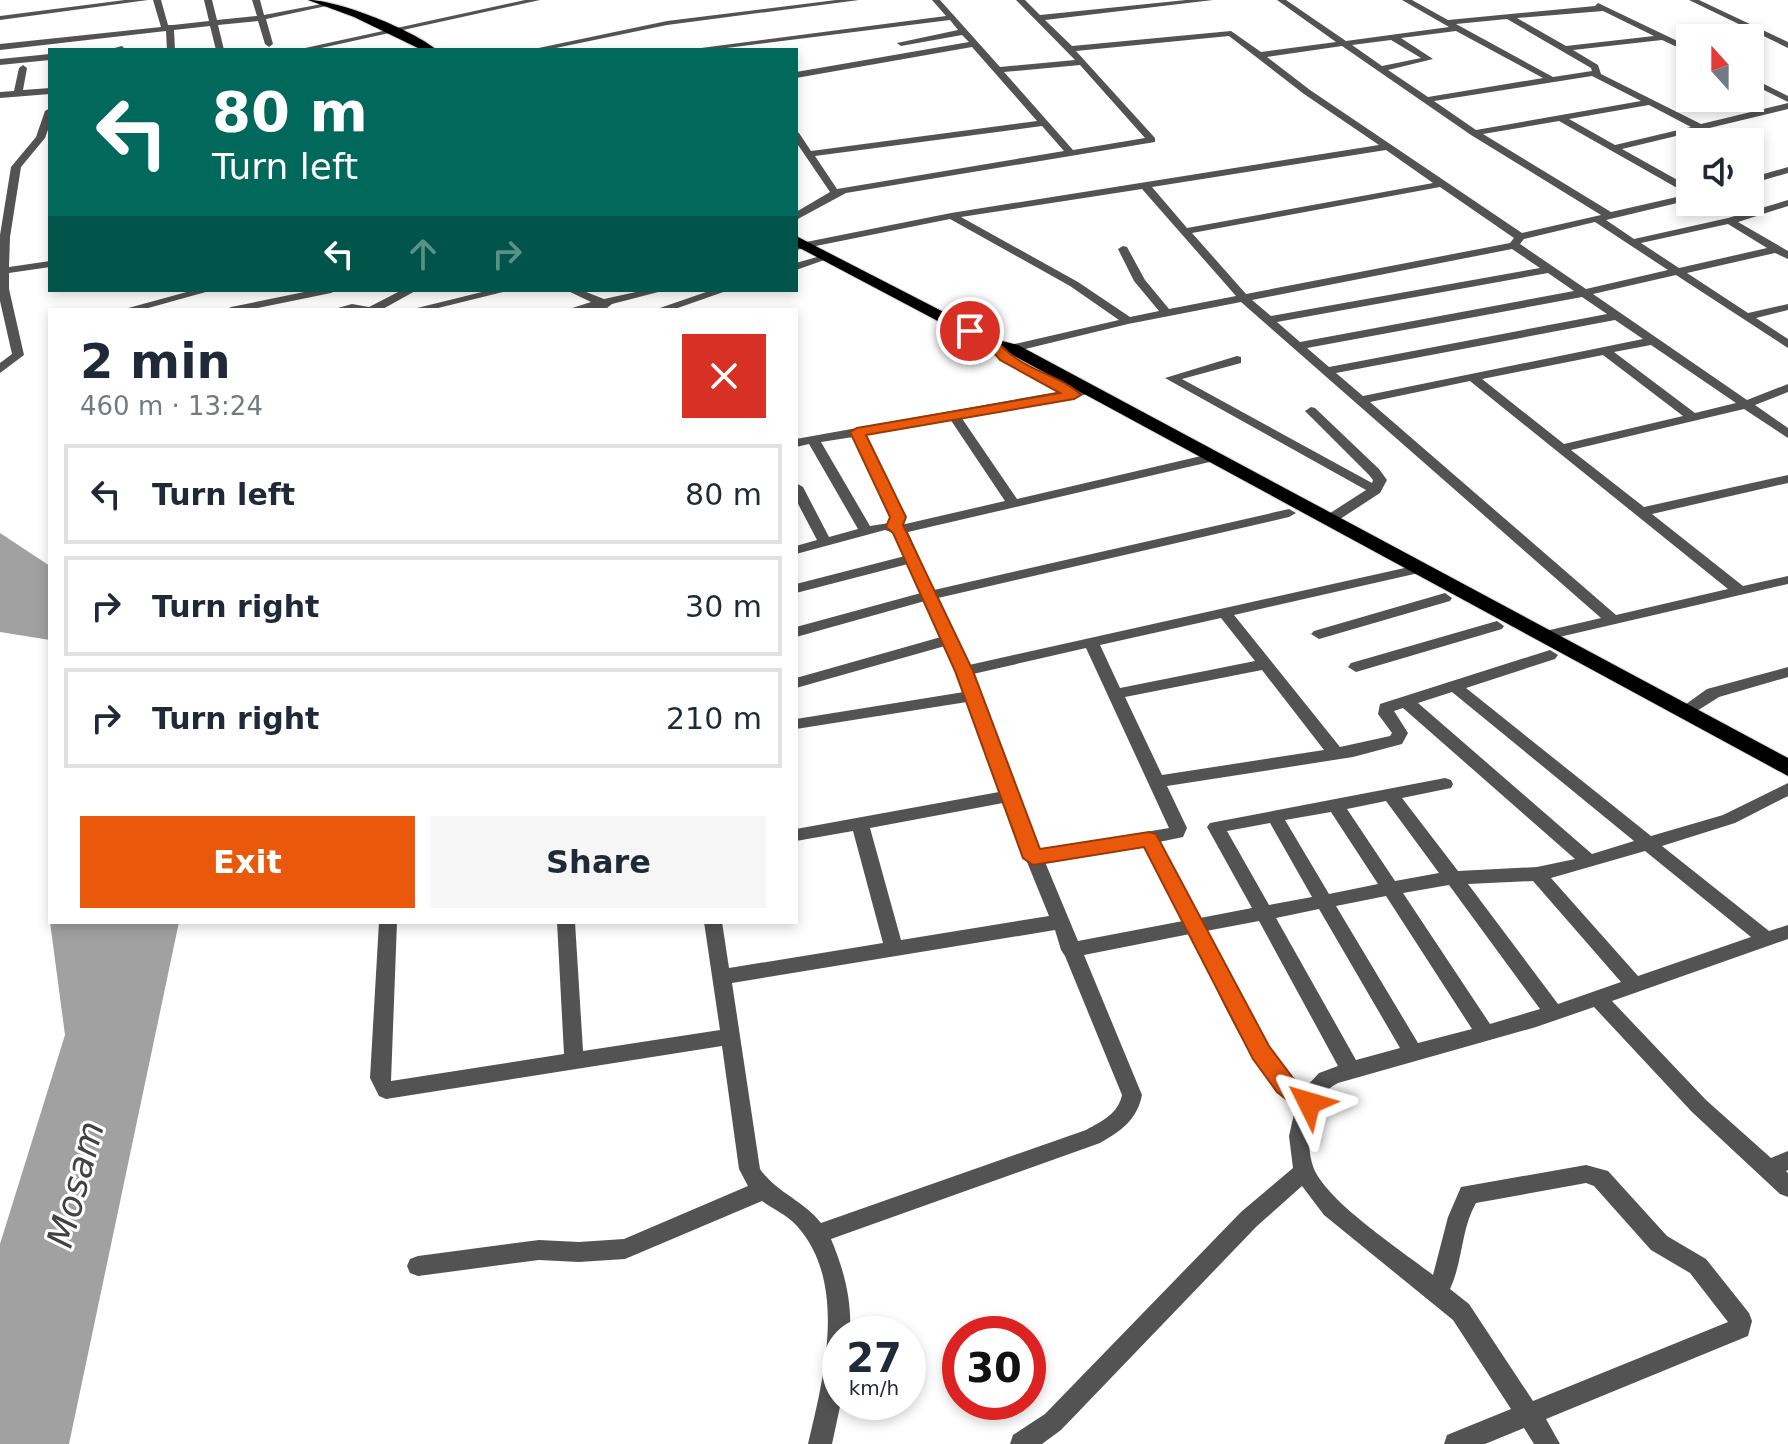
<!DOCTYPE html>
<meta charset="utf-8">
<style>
body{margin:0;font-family:"DejaVu Sans",sans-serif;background:#f6f6f7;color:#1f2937;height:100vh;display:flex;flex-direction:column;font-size:30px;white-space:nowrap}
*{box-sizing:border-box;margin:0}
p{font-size:26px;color:#747a83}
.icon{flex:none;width:44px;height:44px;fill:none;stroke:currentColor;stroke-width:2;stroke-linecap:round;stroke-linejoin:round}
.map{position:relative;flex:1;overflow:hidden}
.sheet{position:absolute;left:48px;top:308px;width:750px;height:616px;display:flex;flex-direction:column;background:#fff;border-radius:0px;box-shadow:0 4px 12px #0003}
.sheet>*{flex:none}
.hud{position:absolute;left:48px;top:48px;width:750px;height:244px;border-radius:0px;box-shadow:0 4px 12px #0003;background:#00695c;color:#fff;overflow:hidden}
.needle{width:52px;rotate:339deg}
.tools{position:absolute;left:1676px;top:24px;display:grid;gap:16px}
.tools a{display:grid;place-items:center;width:88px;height:88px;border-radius:0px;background:#fff;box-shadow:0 4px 12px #0003;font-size:40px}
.speed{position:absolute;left:822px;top:1316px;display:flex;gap:16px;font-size:40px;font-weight:700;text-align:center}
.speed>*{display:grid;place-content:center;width:104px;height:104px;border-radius:50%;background:#fff;box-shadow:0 4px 12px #0003;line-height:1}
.speed small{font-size:20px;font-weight:400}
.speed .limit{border:12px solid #d22;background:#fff;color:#111}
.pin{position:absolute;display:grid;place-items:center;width:68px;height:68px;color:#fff;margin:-34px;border:4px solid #fff;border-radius:50%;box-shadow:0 2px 8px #0007}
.me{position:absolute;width:88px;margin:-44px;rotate:310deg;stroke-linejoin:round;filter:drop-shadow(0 0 6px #0008)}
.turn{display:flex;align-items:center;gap:28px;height:168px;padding:0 32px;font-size:36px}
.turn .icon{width:104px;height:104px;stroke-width:2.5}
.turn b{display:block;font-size:56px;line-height:68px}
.lanes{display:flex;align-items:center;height:76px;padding:0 32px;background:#0003;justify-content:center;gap:40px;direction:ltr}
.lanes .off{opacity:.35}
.round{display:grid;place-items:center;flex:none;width:84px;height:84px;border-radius:0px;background:#f6f6f7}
.head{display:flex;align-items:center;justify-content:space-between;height:136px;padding:0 32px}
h1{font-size:48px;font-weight:700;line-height:60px}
.cta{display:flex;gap:16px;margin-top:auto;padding:16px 32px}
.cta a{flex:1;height:92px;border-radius:0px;background:#ea580c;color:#fff;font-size:32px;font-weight:700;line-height:92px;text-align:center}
.cta a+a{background:#f6f6f7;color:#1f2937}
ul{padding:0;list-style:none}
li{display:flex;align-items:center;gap:24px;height:100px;margin:0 16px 12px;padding:0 16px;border:4px solid #e0e1e3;border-radius:0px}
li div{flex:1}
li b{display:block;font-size:30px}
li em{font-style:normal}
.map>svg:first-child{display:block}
.water{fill:#a1a1a1}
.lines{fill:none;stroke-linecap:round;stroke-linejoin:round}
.trunk-casing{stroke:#dbdbdb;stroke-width:2}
.minor{fill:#535353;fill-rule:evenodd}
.trunk{fill:#000;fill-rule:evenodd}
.route{fill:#ea580c;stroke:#983908;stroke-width:2}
.labels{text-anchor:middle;stroke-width:6;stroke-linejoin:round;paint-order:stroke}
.near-water-label{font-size:36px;font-style:italic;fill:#424242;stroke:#fff}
</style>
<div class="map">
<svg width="1788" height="1444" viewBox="0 0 1788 1444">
<rect width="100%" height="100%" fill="#fff"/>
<path class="water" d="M0,533l50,33v74l-50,-8z
M50,922h129l-110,522h-69v-200l65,-209z"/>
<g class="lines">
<g class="trunk-casing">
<path id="trunk" d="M308,0c31,0 105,30 129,50h-15l-68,-33z
M796,236l202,104 20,5 770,413v18l-781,-424 -20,-5 -191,-101z"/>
</g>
<path class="minor" d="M125,0h23l-148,20v-4z
M153,0h8l7,25h5l36,-4 -5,-21h8l5,20 40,-4 -5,-16h8l4,15 63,-12 4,2 -65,14 7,25 -4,3 -4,-3 -7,-23 -40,4 6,25h-8l-6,-24 -36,4 1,20h-8l-1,-19 -166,19v-6l161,-17z
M525,0h15l-228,50h-16z
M836,0h23l-192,25 -121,25h-17l138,-29z
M932,0h8l60,67 75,-7 -59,-60h9l15,15 146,-15h27l-168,20 27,26 159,-15 30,21 75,-10 -59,-42h9l60,41 103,-14 -47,-27h10l36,20 147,-14 3,-3 92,44v6l-28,-13 -89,10 25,15 3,9 100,50 87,-21v6l-166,40 68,38v13l-84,20 28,19 94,-21 60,-18v6l-50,16 50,29v8l-13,-6 -88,20 61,40 40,-9v6l-32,8 32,21v9l-112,-73 -83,19 154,106 41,-16v8l-33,13 33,23v10l-44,-29 -173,41 73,57 144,-32v8l-136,31 91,72 45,-10v8l-246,57 -5,-2 -3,-3 3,-3 64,-15 -360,-316 -113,22 -131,32 -4,-1v-6l126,-29 -49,-34 -120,-67 -154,31v-6l155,-31 428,-68 -75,-51 -75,-58 -153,15 79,87v4l-309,51 -50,27v-8l34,-20 -34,-50v-10l3,1 12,18 226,-30 -65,-74 -176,31v-6l173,-30 -7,-7 -61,11 -4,-3 61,-13 -8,-10 -239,30h-25l260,-34zM1603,11l51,25 -88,10 -49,-28zM1507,19l84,49 1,3 -39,6 -97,-53zM1456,31l87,47 -115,19 -40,-27 45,-11 -32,-21zM1391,40l30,18 -39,8 -30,-21zM1342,46l129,89 130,80 -79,18 -212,-143 -43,-33zM1080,65l65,73 -72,12 -69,-78zM1592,76l49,25 -165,29 -42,-29zM1649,105l42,22 -76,18 -46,-26zM1559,121l127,72 4,1 -79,18 -128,-78zM1042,126l22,25 -227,38 -22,-33zM1386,150l47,33 -246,45 -35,-41zM1440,187l74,51 -4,5 -264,51 -54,-61zM1142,189l94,107 -67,13 -24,-29 -18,-33 -4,-1 -5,3 16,32 25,30 -29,6 -52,-35 -117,-65zM1595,222l73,48 -82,19 -66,-45 4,-5zM1728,224l39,24 -88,20 -38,-25zM1512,249l28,19 -269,48 -19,-16zM1548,273l26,18 -274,51 -23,-20zM1582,297l25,17 -278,53 -22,-19zM1615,320l28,19 -280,57 -27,-23zM1651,345l85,58 -41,10 -81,-61zM1603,355l80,61 -119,28 -82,-65zM1470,381l258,208 -112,26 -246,-213z
M1689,0h10l89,42v6z
M122,46l4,4h-19z
M50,54v6l-50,5v-6z
M23,65l4,3 -4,22 27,-2v6l-50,4v-6l14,-1 5,-23z
M1750,77l38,19v6l-38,-19z
M50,108v16l-5,14 -24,29 -11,70 -1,30 41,-6v6l-41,6v16l15,66 -24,18v-10l12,-9 -12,-53v-66l11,-68 25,-30 9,-26z
M1788,167v6l-38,11v-6z
M824,255l9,2 -37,13v-7z
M194,290h19l-72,20h-20z
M314,290h23l-6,3 -83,17h-23l6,-3z
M402,290h15l-36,20h-50l21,-6 17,3z
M490,290h21l-81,20h-21z
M566,290h15l23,9 41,-9h21l-54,14 -5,4 -41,2 25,-8z
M712,290h17l-57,20h-18z
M1237,356l4,1v6l-59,16 190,104 1,-3 -4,-5 -64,-64 6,-4 4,1 64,61 8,11 -7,13 -46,30h-10l-2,-3 2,-3 42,-27 -201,-112z
M1090,386l6,4 -2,3 -133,24 56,82 197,-46 7,4 -7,4 -306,71 26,58 355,-81 7,4 -7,4 -351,81 31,67 449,-100 5,1 2,3 -2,3 -189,43 106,132 50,-11 2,-3 -14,-19 2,-10 170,-54 8,5 -3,4 -89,29 185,148 72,-21 65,-32v13l-53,27 -73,23 107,85 19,-6v14l-176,62 94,99 65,58 17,-7v19l-2,1 2,2v24l-8,-3 -88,-82 -98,-105 -58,20 -198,56c-15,7 -23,22 -26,37 -4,16 -4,34 2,49 16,35 87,81 119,106l15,-58 13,-30 125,-22 22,6 59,65 39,23 43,54 3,8 -4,15 -202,83 14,25h-26l-10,-16 -39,16h-41l3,-9 64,-26 -58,-89 -129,-105 -22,-29 -45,40 -196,204 -19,14h-32l3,-9 32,-21 196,-202 52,-44 -4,-32 7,-31c-49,-37 -78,-116 -106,-171l-106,21 58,140c-5,25 -21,36 -42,48l-269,96c13,31 21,61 19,95h-10l1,68 -9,42h-24c16,-67 40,-161 -11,-218 -10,-11 -24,-17 -35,-25l-137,58 -46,3 -40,-2 -121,16 -8,-3 -3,-7 3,-7 8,-3 121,-16 40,2 45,-3 124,-53 -9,-17 -17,-123 -336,53 -7,-3 -9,-18 9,-156h18l-6,159 173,-27 -7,-132h18l8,129 137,-21 -16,-108h18l7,46 154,-25 -30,-112 -57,10v-12l203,-37 -32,-90 -171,27v-10l168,-27 -19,-46 -149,42v-10l145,-41 -16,-36 -129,36v-10l125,-34 -13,-29 -112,29v-9l109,-28 -11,-23 -9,-3 -89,24v-8l21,-6 -21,-40v-17l7,4 26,50 29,-8 -49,-85 -13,3v-8zM950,419l55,82 -104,24 4,-8 -40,-83zM853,437l38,80 -2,6 -19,3 -49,-84zM1221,618l34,43 -135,27 -20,-43zM1086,648l83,180 -129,22 -67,-176zM1262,670l62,80 -162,25 -37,-78zM1452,692l182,149 -42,13 -174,-151zM1403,708l172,151 -38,8 -79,4 -56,-73 49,-10 2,-4 -2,-4 -6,-2 -235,45 -3,4 45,81 -52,10 -41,-76 24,-5 4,-9 -20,-42 186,-29 49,-13 6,-11 -14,-22zM1386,801l53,72 -44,8 -48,-72zM1003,803l46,113 -148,24 -31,-112zM1331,812l47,72 -49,10 -44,-74zM1270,823l42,74 -43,8 -42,-74zM1144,845l39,76 -105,20 -33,-79zM1645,851l106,86 -113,39 -87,-98zM1533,881l88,101 -63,22 -90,-120zM1449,885l91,124 -50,15 -87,-131zM1386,896l86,133 -54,14 -82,-137zM1319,909l81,139 -44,12 -80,-142zM1259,921l79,145 -19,7 -14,15c-42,-31 -74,-110 -99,-157zM1055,930l6,20 4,6 57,139c-4,19 -20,26 -36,35l-265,93c-17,-22 -45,-31 -61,-54l-28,-186zM1586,1183l8,3 57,64 39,23 38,49 -195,79 -64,-97 -19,-15c13,-28 11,-60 26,-86z
M1445,593l7,5 -2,3 -131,38 -8,-5 3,-3z
M1497,621l7,5 -2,3 -146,43 -8,-5 3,-4z
M1788,667v10l-69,20 -30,19 -6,1 -8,-5 32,-23z"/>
<use href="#trunk" class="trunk"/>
</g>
<path class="route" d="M966,328c17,-2 31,14 43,25 20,18 52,23 72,42l-7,4 -208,36 40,82 -3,8 70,146 67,178 109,-17 7,2 113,212 24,32 24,18 3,7 -3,7 -8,3 -9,-3 -23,-18 -24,-33 -109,-212 -111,18 -10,-7 -68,-187 -62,-138 -7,-6 4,-10 -40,-85 7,-4 203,-35 -60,-33 -11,-13 -23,-14z"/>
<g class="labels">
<g class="near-water-label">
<text transform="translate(75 1184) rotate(-75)" y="13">Mosam</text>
</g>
</g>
</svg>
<div class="tools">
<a><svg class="needle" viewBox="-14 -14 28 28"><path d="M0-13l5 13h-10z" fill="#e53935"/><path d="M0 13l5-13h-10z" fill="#747a83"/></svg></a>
<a><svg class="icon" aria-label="sound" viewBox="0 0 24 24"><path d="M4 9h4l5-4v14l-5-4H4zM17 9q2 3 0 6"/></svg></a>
</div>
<div class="speed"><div>27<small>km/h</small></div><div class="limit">30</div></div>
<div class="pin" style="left:970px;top:331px;background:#d93025"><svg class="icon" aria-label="arrive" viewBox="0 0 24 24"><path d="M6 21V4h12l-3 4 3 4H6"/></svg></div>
<svg class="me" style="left:1309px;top:1103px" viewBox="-20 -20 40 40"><path d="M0-17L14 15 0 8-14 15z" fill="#ea580c" stroke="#fff" stroke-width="4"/></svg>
<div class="hud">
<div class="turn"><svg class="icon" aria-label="left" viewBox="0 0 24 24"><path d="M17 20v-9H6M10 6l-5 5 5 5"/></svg><div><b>80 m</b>Turn left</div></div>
<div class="lanes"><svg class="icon" aria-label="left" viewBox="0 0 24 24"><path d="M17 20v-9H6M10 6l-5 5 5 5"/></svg><svg class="icon off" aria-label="ahead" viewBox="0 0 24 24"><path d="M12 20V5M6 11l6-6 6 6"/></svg><svg class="icon off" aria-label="right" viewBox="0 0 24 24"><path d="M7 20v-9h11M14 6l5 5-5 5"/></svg></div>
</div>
<section class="sheet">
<div class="head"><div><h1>2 min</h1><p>460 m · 13:24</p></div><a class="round" style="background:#d93025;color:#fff"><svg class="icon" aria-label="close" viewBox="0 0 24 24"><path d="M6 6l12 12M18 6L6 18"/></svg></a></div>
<ul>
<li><svg class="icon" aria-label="left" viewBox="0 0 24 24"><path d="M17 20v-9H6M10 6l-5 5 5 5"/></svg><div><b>Turn left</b></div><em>80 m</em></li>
<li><svg class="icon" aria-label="right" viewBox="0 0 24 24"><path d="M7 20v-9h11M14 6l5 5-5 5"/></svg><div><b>Turn right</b></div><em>30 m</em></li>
<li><svg class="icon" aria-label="right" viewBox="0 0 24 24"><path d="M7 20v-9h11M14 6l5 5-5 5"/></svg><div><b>Turn right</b></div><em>210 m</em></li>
</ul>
<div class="cta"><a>Exit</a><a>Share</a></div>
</section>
</div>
